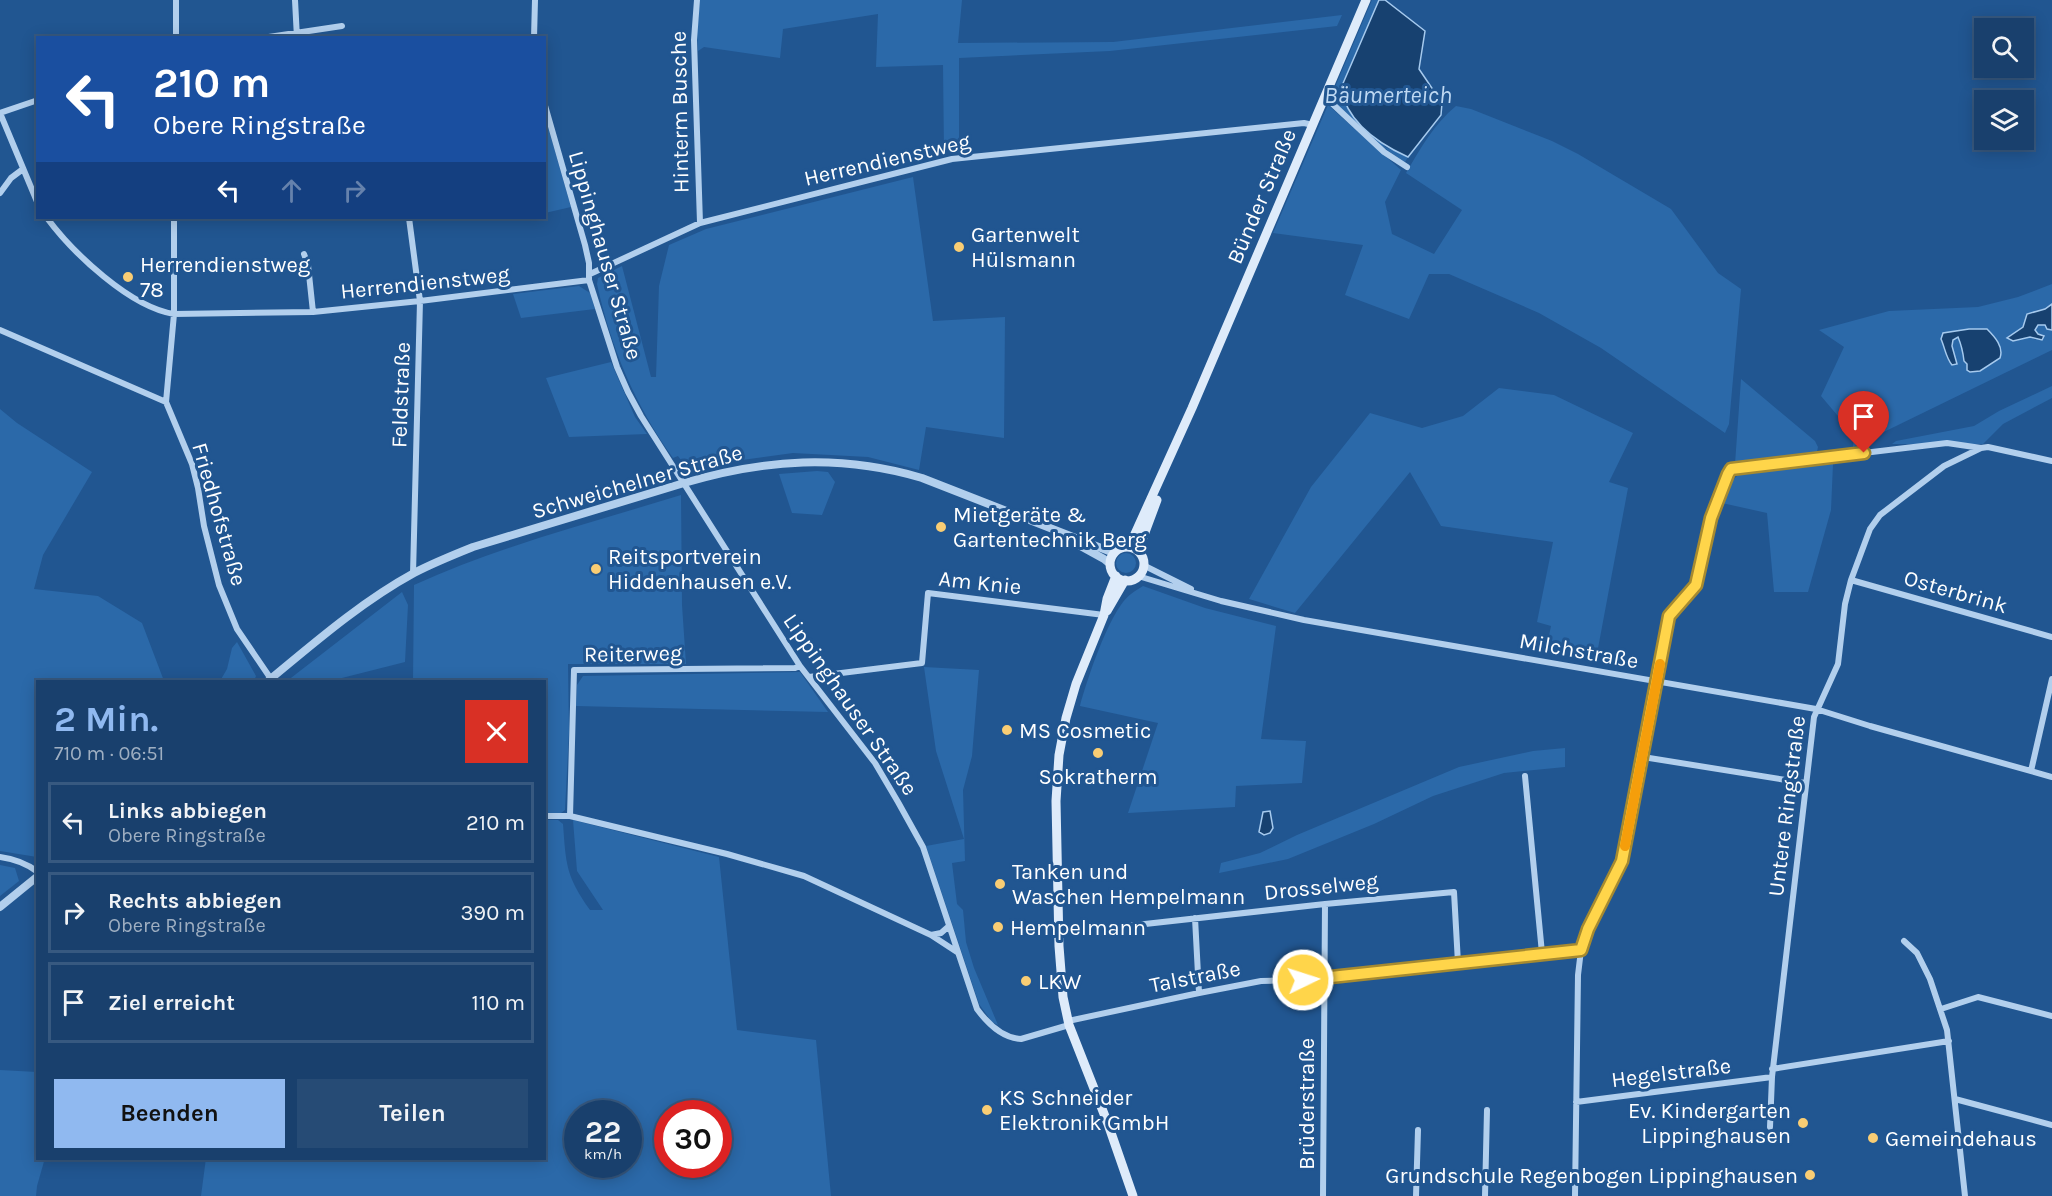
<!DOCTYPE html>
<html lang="de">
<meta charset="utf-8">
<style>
body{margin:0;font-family:Karla,sans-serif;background:#264b75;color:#f1f3f6;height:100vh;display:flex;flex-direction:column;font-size:22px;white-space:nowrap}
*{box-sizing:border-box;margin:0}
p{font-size:20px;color:#9fafc2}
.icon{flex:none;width:33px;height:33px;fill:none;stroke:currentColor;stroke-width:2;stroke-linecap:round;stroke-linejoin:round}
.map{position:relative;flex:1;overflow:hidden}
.details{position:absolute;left:36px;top:680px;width:510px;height:480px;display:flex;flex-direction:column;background:#19406d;border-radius:0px;box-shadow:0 3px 15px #0003,0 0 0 2px #375980}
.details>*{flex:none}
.hud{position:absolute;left:36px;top:36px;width:510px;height:183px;border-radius:0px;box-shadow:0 3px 15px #0003,0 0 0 2px #375980;background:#1a4fa0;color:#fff;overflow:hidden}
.buttons{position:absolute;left:1974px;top:18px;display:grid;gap:12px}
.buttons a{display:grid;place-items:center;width:60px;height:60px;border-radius:0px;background:#19406d;box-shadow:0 3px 15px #0003,0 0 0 2px #375980;font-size:30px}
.speed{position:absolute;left:564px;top:1100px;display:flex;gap:12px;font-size:30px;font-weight:700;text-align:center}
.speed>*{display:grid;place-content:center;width:78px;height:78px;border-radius:50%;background:#19406d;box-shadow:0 3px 15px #0003,0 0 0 2px #375980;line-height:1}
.speed small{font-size:15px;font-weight:400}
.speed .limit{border:9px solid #d22;background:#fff;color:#111}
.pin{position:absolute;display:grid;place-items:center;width:51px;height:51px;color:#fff;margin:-62px -26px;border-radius:50% 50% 50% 0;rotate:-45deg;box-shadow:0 0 6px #0007}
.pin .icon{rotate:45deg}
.me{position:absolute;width:66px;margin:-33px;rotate:86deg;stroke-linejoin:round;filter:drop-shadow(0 0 4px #0008)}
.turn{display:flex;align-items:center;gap:21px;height:126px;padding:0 18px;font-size:27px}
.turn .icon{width:78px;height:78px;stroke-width:2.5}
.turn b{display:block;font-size:42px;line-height:51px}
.lanes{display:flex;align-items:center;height:57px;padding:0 18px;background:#0003;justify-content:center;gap:30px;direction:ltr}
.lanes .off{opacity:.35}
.round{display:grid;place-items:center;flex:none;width:63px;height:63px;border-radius:0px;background:#264b75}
.headline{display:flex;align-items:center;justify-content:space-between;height:102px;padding:0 18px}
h1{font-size:36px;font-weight:700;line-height:45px;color:#90b9f0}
.primary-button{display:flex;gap:12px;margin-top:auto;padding:12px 18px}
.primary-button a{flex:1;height:69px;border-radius:0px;background:#90b9f0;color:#111;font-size:24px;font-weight:700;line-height:69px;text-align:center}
.primary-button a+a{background:#264b75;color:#f1f3f6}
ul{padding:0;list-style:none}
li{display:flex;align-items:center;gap:18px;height:81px;margin:0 12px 9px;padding:0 6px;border:3px solid #375980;border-radius:0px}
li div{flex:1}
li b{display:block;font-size:22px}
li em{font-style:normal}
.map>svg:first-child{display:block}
.green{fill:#2b69a9;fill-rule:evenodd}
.water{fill:#174170;stroke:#a6caee;stroke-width:1.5}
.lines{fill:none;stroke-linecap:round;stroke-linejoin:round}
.minor{stroke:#b2cfed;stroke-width:6}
.tertiary{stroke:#b2cfed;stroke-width:8}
.secondary{stroke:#deebfa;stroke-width:9}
.route-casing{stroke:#a68a30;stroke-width:15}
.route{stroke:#ffd54a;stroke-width:10}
.slow{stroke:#f59e0b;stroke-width:10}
.poi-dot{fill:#f9cd74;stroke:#215691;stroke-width:2}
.labels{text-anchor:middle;stroke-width:6;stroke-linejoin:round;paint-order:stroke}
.street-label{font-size:22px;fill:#fff;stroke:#215691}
.poi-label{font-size:22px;fill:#fff;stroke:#215691;text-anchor:start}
.water-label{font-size:24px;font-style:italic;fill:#bfd9f3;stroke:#215691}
</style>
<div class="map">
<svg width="2052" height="1196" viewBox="0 0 2052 1196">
<rect width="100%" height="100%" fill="#215691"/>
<path class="green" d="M700,0h262l-4,43 155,-1 229,-27 -5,11 -227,25 -151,7v92l-15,2 -1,-87 -67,2 2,-53 -95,15 -3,29 -76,-11 -6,4 -1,-19z
M1372,0h7l-38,88 44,59 23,10 -3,5c-18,-11 -69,-48 -73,-68z
M1328,105l73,65 -16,32 7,32 42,20 28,-44 -56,-37c14,-24 28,-49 50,-67l15,3 81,32 26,13 93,55 47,64 23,16 -12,135 -4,9 -124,-85 -62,-35 -90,-39h-20l-20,45 -64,-24 18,-50 -90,-12z
M548,127l23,80 -26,6 -1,-85z
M913,177l20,144 72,-4 -1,121 -78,-11 -7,43 -51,-13 -75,-4 -51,7 -38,9 -9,-1 -11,-4 -6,-8 -5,2c-38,-53 -62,-110 -76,-174l1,-6 24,-12 29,111h5l3,-91 10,-41 37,-16z
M2052,284v20l-7,5 -9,1 -19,23 -8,2 7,6c8,-4 12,-5 20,-1l2,-6 -3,-4 3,-5h7l7,5v20l-199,97 1,-12 -33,-39 23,-49 -25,-17 70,-19 89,-4 40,-10zM1969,329l21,3 10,13v13l-5,2 -31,1 -1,-10 -5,-14 -5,3v11l-6,8 -4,-25z
M579,286l11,7 5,16 -74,9 -8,-24z
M611,362l24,55 12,17 -78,3 -23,-59z
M1741,379l74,62 3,6 -1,5 -82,12z
M2052,386v12l-49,26 -20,20h-91l4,-3 78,-15 25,-15z
M1499,388l55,7 79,38 -24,49 19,6 -32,171 -50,-9 5,-24 -14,-4 16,-80 -112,-16 -31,-54 -115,141 -46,-14 62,-112 59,-74 52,15 41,-12z
M0,409l17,14 75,49 -49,83 -9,34 64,7 44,27 22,58h-126l-1,176 -37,-6z
M1833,464l-2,46 -23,82h-34l-7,-79 -45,-10c4,-15 9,-23 21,-32z
M817,471l11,1 7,10 -13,33 -30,-2 -13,-39z
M681,495l1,110 4,59h-118l1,68 -4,78 -4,3h-16l-1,-132h-131l1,-96c85,-39 177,-62 267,-90z
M1116 563a10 10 0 1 1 20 0a10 10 0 1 1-20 0Z
M1143,586l62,22 71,18 -15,113 45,2 -4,42 -66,3 -1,21 -107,6 30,-90 -78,-17c7,-26 30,-97 51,-112 3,-3 8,-5 12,-8z
M402,592l6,13 -3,57 -75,19h-43z
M237,642l19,34 -2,5h-34l7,-12 5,-21z
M924,667l55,3 -7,86 -9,34 2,71 -13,2 5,41 6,6 3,32 8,26 24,57 -6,-3 -13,-18 -53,-158 38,-7 -28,-88z
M800,672l28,40 -252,-6 1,-21 6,-9z
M1565,748v19l-61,6 -71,23 -59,28 -86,35 -69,14 2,-10 39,-10 37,-18 162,-68 74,-16z
M545,820h13l5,4c3,41 3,52 27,86h13l-26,-39 -4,-51 146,37 18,173 79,10 15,156h-630l5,-38h338zM578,1113h50v51h-50zM668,1113h50v51h-50z
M0,865l15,3 4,13 -19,15z
M0,1070l37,2 1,86h7l-8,28 -1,10h-36z"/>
<path class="water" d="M1379,0h6l40,31 -6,38 23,34 -1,12 -33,42c-29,-13 -61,-35 -67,-69z
M2052,304v26l-5,-1 -2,-4h-7l-3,5 3,4 6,2 -2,4 -12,-3 -17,4 -6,-3 16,-11 4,-13 18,-5z
M1969,329h18c8,8 17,18 13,29l-20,13 -10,1 -3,-2v-6l-3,-3c-1,-9 -3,-17 -6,-24l-5,3 -1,6 5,18 -5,1c-6,-7 -7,-17 -11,-26l2,-6z
M1270,811l3,17 -3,5 -6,2 -5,-3 4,-20z"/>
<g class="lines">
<path class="minor" d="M295,0l2,38
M697,0l-3,40 6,183
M176,38v-38
M262,38l80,-12
M534,38l1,-38
M1325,97l59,55 23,15
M544,102l41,143 4,18v17l28,87 11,25 13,24 159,250 75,97 23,39 25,45 54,162c11,15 25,29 44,30l48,-14
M0,113l38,91
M0,113l38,-13
M0,193l11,-15 12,-9
M47,218c26,35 83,89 127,96l139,-2 107,-11 169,-21
M174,218v96l-8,88 26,62 6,24 6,38 15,59 18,44 34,50
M409,218l11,83 -7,273
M304,254l4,11 5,47
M590,274l110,-51 252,-64 352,-36 9,2
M0,330l166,72
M1143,565l48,24
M1138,576l83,25 83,19 512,89 54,17 182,51
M1851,580l201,57
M809,677l113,-14 6,-70 176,22
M1643,757l162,26
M2031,771l21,-92
M1525,776l17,177
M544,816h26l157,38 77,22 127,59 26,17
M570,816l4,-146 221,-2 5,-2
M0,857c15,2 26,6 38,15
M1195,918l4,75
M1100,929l225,-25 129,-12 4,71
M931,935l10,-2 8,-7
M1904,941l13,12 13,26 17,51 18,166
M1941,1009l37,-12 74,19
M1068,1021l131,-28 62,-12 63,-2 257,-29
M1772,1069l177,-28
M1955,1099l97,26
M1576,1102l196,-25
M1770,1127l2,-50 42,-360 24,-53 7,-60 6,-24 19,-51 10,-14 64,-49 37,-18 7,-1 64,14
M1323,1196l2,-292
M1416,1196l2,-66
M1485,1196l2,-86
M1575,1196l3,-221 3,-25 7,-21 34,-68 47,-245 27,-31 15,-67 17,-44 3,-5 216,-26 34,5"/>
<path class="tertiary" d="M1075,543l29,16 6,5
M268,681c46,-38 93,-79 146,-108 19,-10 39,-18 59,-26l211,-64c81,-24 157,-29 238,-5l192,75
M0,907l38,-31"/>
<path class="secondary" d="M1129,547l63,-139 174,-408
M1110 564a17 17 0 1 1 34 0a17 17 0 1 1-34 0Z
M1138,551l19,-51
M1116,576l-9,23 -3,16 -28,69 -10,34 -7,37 -3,46 3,145 4,51 6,28 39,99 25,72
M1107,611l18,-31"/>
</g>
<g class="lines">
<g class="route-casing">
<path id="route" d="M1303,980l278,-30 7,-21 34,-68 47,-245 27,-31 15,-67 17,-44 3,-5 133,-16"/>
</g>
<use href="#route" class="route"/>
<path class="slow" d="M1625,846l35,-182"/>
</g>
<g class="poi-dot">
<circle cx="959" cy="247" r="6"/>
<circle cx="128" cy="277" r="6"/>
<circle cx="941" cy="527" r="6"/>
<circle cx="596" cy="569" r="6"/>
<circle cx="1007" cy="730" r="6"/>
<circle cx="1098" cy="753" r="6"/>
<circle cx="1000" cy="884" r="6"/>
<circle cx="998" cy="927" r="6"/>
<circle cx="1026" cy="981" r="6"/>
<circle cx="987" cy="1110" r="6"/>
<circle cx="1803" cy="1123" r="6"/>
<circle cx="1873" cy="1138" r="6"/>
<circle cx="1810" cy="1175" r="6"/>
</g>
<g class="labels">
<g class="street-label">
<text transform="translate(679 112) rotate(-91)" y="8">Hinterm Busche</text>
<text transform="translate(887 159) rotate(-13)" y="8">Herrendienstweg</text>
<text transform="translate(1261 196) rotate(-67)" y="8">Bünder Straße</text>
<text transform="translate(606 255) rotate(74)" y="8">Lippinghauser Straße</text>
<text transform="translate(425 282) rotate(-6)" y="8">Herrendienstweg</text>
<text transform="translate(400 395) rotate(-88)" y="8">Feldstraße</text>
<text transform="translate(637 481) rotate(-16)" y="8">Schweichelner Straße</text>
<text transform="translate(220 514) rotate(74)" y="8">Friedhofstraße</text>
<text transform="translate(980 582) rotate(6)" y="8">Am Knie</text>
<text transform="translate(1956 591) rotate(16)" y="8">Osterbrink</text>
<text transform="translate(1579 650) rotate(10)" y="8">Milchstraße</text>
<text transform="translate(633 653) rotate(-1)" y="8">Reiterweg</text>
<text transform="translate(851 704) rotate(55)" y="8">Lippinghauser Straße</text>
<text transform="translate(1786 806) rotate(-83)" y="8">Untere Ringstraße</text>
<text transform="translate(1321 886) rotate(-6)" y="8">Drosselweg</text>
<text transform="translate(1195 976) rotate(-11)" y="8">Talstraße</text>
<text transform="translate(1671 1072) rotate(-7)" y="8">Hegelstraße</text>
<text transform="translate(1306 1104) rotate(-90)" y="8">Brüderstraße</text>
</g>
<g class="poi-label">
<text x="971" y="242">Gartenwelt<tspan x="971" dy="25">Hülsmann</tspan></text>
<text x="140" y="272">Herrendienstweg<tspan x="140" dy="25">78</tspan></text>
<text x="953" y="522">Mietgeräte &amp;<tspan x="953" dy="25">Gartentechnik Berg</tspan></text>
<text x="608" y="564">Reitsportverein<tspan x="608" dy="25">Hiddenhausen e.V.</tspan></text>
<text x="1019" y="738">MS Cosmetic</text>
<text x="1098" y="784" text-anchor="middle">Sokratherm</text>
<text x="1012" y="879">Tanken und<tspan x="1012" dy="25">Waschen Hempelmann</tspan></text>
<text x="1010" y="935">Hempelmann</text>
<text x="1038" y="989">LKW</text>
<text x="999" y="1105">KS Schneider<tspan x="999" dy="25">Elektronik GmbH</tspan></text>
<text x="1791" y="1118" text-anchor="end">Ev. Kindergarten<tspan x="1791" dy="25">Lippinghausen</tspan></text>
<text x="1885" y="1146">Gemeindehaus</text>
<text x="1798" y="1183" text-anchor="end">Grundschule Regenbogen Lippinghausen</text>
</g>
<g class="water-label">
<text x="1388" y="103">Bäumerteich</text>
</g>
</g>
</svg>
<div class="buttons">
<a><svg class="icon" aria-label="search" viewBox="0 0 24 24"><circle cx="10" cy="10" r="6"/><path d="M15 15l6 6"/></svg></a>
<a><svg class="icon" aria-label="layers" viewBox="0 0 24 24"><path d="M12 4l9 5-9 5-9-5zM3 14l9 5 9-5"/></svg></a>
</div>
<div class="speed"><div>22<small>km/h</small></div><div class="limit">30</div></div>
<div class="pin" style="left:1864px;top:453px;background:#d93025"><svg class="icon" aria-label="arrive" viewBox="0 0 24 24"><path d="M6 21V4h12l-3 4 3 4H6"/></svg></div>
<svg class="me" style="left:1303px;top:980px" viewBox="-20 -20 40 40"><circle r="17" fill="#ffd54a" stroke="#fff" stroke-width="3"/><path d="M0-11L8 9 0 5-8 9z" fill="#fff"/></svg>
<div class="hud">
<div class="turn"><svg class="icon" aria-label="left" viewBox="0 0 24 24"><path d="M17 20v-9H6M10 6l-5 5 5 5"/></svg><div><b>210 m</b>Obere Ringstraße</div></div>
<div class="lanes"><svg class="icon" aria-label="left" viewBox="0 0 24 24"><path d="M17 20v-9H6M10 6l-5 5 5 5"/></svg><svg class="icon off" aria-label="ahead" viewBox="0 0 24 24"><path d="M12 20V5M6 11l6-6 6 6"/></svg><svg class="icon off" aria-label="right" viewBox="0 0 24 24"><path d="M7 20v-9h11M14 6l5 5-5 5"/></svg></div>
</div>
<section class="details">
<div class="headline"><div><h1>2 Min.</h1><p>710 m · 06:51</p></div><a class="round" style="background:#d93025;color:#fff"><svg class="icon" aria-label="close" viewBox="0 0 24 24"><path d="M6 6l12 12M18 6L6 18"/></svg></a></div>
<ul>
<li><svg class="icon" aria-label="left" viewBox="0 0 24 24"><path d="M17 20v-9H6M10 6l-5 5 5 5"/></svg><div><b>Links abbiegen</b><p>Obere Ringstraße</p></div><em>210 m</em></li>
<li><svg class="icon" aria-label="right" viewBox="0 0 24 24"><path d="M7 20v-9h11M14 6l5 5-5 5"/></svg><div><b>Rechts abbiegen</b><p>Obere Ringstraße</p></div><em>390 m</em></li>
<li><svg class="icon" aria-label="arrive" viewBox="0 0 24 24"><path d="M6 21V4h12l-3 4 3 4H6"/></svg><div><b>Ziel erreicht</b></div><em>110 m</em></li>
</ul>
<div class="primary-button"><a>Beenden</a><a>Teilen</a></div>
</section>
</div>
